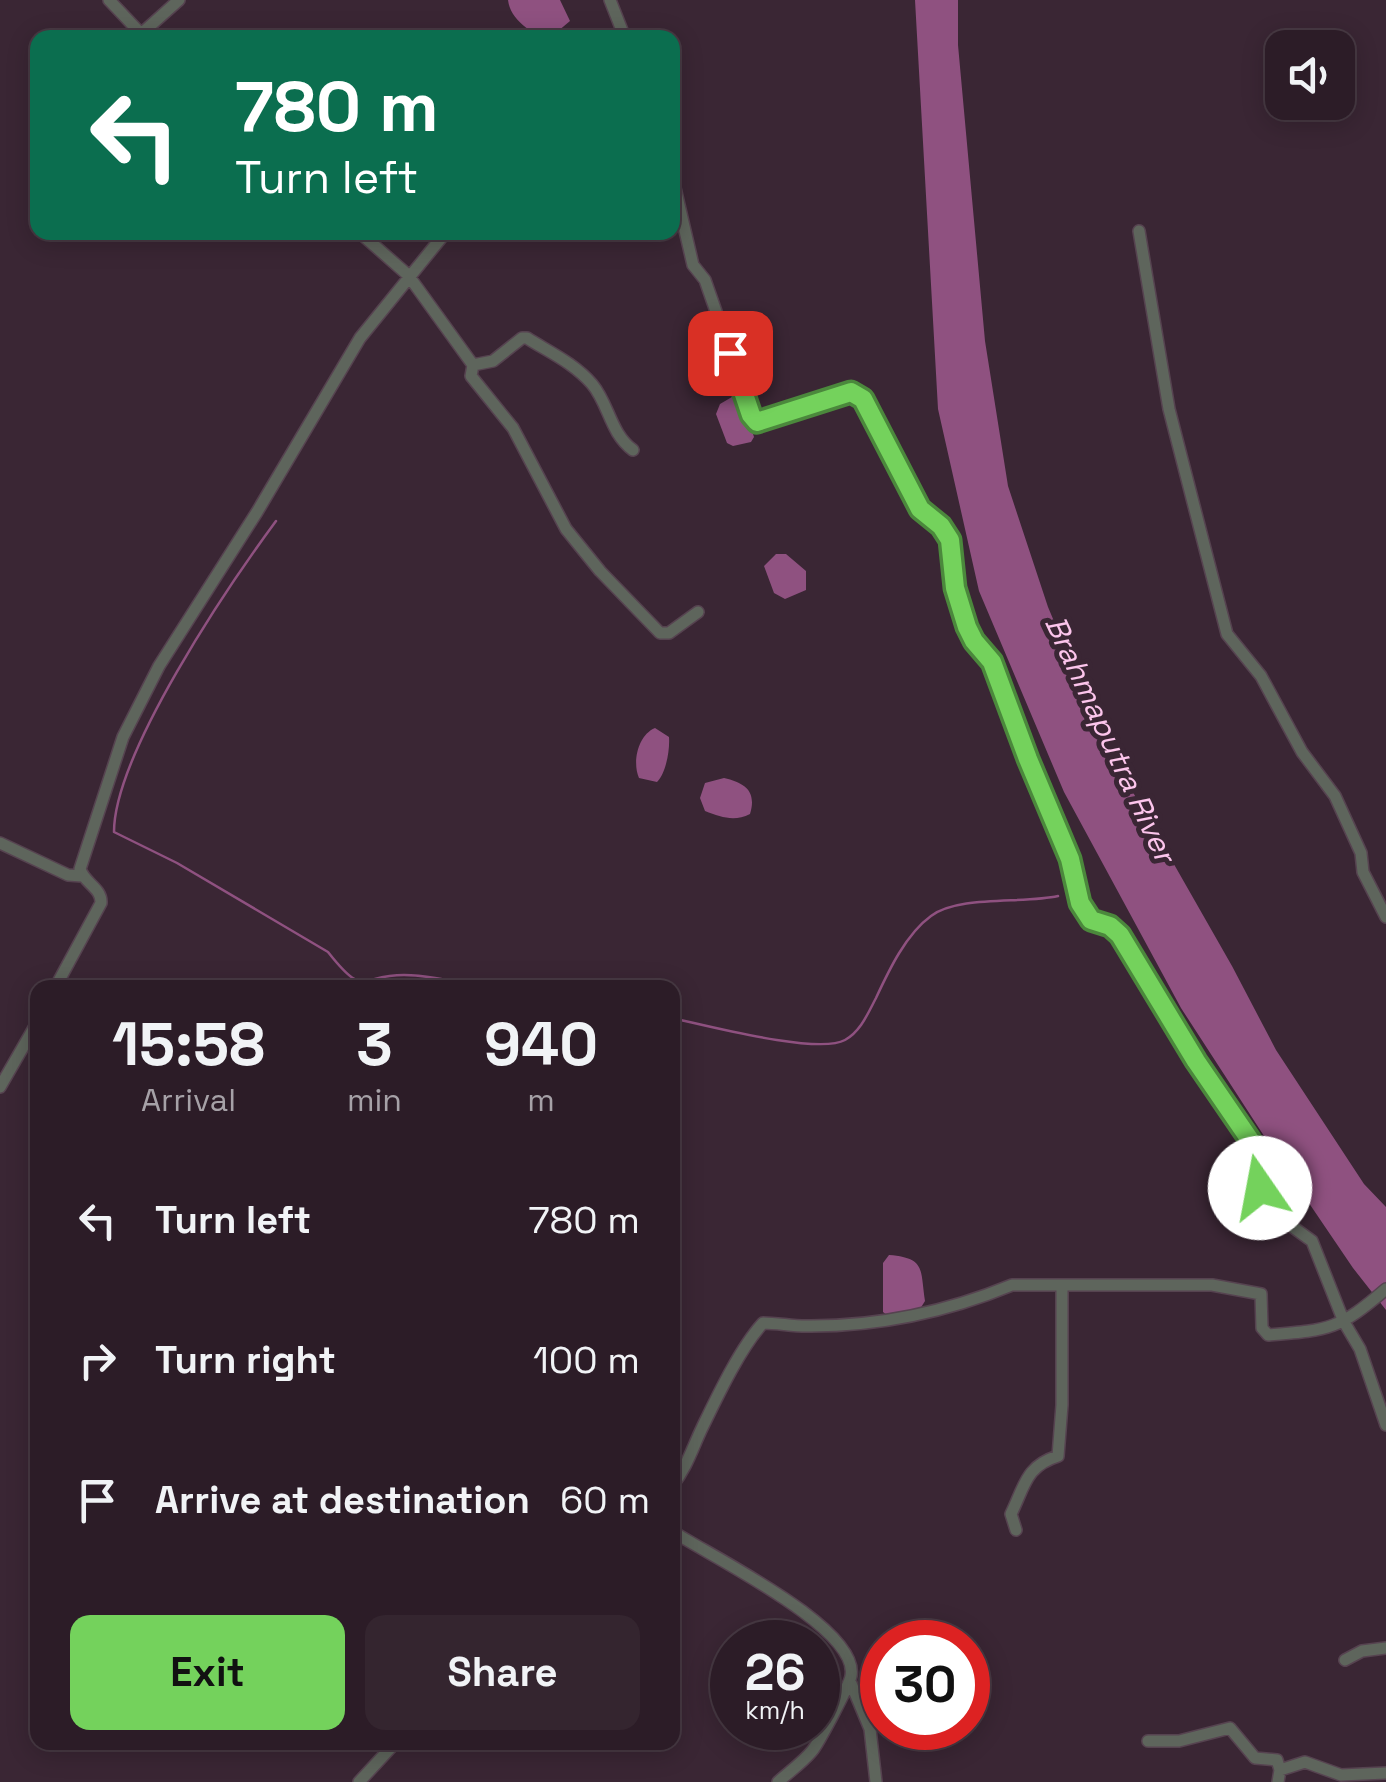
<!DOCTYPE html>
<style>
body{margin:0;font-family:"Space Grotesk",sans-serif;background:#34252f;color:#f1f3f6;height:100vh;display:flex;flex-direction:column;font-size:38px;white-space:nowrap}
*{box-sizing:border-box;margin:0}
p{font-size:32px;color:#a6a1a7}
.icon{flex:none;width:55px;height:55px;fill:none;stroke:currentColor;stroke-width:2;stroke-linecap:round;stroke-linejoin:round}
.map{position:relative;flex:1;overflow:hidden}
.details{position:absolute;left:30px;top:980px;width:650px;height:770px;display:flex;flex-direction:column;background:#2c1c27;border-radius:20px;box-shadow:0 5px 25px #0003,0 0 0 2px #483a44}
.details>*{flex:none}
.banner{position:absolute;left:30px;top:30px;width:650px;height:210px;border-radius:20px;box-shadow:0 5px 25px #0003,0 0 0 2px #483a44;background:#0b6e4f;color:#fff;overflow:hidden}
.tools{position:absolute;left:1265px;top:30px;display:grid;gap:20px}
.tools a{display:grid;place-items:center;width:90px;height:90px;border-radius:20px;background:#2c1c27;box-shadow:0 5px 25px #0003,0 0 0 2px #483a44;font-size:50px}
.speed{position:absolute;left:710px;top:1620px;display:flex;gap:20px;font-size:50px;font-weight:700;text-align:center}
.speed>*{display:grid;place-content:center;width:130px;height:130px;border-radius:50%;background:#2c1c27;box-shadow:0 5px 25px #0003,0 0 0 2px #483a44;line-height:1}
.speed small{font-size:25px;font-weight:400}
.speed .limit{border:15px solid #d22;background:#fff;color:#111}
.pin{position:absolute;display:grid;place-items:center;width:85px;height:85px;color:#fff;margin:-42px;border-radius:20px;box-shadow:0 5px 15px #0006}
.me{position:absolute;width:110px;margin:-55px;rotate:348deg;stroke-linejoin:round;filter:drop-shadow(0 0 8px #0008)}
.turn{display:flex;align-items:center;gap:35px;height:210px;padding:0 40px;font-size:45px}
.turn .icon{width:130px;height:130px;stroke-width:2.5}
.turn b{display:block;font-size:70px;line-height:85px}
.eta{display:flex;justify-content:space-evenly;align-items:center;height:170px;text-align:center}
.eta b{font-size:60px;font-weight:700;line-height:70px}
.action{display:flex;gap:20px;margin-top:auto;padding:20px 40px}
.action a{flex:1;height:115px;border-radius:20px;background:#74d25c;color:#111;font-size:40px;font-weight:700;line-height:115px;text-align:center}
.action a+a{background:#34252f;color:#f1f3f6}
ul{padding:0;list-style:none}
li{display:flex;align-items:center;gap:30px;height:140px;padding:0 40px}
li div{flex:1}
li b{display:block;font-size:38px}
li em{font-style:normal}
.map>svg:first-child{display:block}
.water{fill:#8f5180}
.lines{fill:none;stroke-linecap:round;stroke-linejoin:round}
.stream{stroke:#8f5180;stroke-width:2.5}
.minor-casing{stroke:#564350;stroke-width:14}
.minor{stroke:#5e655c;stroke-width:11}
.route-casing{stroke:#4b883c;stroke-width:25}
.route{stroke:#74d25c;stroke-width:18}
.labels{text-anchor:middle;stroke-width:10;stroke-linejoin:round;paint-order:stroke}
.water-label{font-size:30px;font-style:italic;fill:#fcc5ec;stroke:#3a2634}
</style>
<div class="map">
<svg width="1386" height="1782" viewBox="0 0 1386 1782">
<rect width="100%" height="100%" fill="#3a2634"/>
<path class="water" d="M508,0h52l10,21 -19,16c-19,-1 -41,-18 -43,-37z
M915,0h43v45l27,296 23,145 40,121 58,138 126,221 44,84 88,134 22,23v103l-33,-42 -76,-112 -96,-148 -117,-216 -85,-201 -41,-182z
M737,394l4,2 13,41 -3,5 -18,4 -6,-3 -11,-29 4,-10z
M776,554h10l20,17v19l-21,9 -11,-6 -10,-27z
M655,728l14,9c1,13 -3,36 -12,45l-18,-4c-7,-16 -1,-43 16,-50z
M724,778c21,5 33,13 26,36 -16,8 -29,3 -45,-3l-5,-13 5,-15z
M889,1255c37,3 31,14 36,46l-5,8 -32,7 -5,-4v-49z"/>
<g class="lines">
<path class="stream" d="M276,521c-48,65 -162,233 -162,311l63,31 151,89c37,47 31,23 76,23 26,0 55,8 80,13
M672,1018c33,7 146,37 173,22 16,-9 23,-27 31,-42 13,-28 30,-64 55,-82 28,-21 92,-12 127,-20"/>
<g class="minor-casing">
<path id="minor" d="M109,0l36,38
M610,0l15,38
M141,34l38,-34
M672,175l21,90 12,15 49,140c18,4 76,-27 102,-27l13,16 51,100 21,17 9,13 5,49 12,39 7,14 18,21 35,97 43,100 14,52 9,11 17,5 10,8 77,126 52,79 11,48 19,29 33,24 32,81 16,27 26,76
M1139,231l30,178 58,225 34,42 41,76 33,44 26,57 2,19 23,45
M359,232l49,43 65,90 -2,11 42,52 53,101 34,42 60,62h9l29,-21
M473,365l20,-4 29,-23h5c22,14 47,25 65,46 17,20 18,49 41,66
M0,843l68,32 14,1
M55,988l46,-85c1,-15 -17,-20 -21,-34l43,-132 36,-71 98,-154 103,-174 86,-106
M0,1087l38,-66
M672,1486c15,-19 20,-37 30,-58 15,-31 38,-80 61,-105 16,0 32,4 48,3 68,0 138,-15 201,-41h200l49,9 1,34 6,7c62,-5 70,-5 118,-46
M1016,1530l-5,-16c14,-29 15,-48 47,-58l4,-51v-120
M672,1531c36,24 188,97 179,145 -1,8 -33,68 -39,75 -9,11 -23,21 -34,31
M1345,1660l17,-9 24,-3
M850,1681l20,48 6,53
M1148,1741h31l51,-13 25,30 22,2 3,10 -2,12
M1280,1770l25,-8 36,13 45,-2
M359,1782l37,-40"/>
</g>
<use href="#minor" class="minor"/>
</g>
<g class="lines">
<g class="route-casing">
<path id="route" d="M730,353l21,62 6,7 94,-30 12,7 57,110 21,17 9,14 5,48 12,39 7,14 18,21 36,97 42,100 10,44 11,17 19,6 10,9 76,126 54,79 10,48"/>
</g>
<use href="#route" class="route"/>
</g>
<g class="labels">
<g class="water-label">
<text transform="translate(1110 739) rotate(65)" y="10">Brahmaputra River</text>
</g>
</g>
</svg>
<div class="tools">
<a><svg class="icon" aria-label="sound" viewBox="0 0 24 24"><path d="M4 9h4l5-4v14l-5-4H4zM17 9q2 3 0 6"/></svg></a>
</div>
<div class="speed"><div>26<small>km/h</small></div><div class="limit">30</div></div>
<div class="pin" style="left:730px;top:353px;background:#d93025"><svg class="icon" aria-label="arrive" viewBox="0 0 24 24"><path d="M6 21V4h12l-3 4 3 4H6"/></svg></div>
<svg class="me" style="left:1260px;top:1188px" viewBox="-20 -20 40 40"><circle r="19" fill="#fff"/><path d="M0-13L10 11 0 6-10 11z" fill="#74d25c"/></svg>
<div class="banner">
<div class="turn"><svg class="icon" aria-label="left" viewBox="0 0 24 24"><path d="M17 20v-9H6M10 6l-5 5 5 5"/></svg><div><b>780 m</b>Turn left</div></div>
</div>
<section class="details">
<div class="eta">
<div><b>15:58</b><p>Arrival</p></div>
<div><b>3</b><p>min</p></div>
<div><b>940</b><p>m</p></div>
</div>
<ul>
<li><svg class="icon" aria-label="left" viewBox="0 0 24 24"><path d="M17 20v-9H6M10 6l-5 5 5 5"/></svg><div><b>Turn left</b></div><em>780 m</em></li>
<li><svg class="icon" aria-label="right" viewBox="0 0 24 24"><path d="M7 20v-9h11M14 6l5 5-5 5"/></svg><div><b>Turn right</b></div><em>100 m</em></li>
<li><svg class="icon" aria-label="arrive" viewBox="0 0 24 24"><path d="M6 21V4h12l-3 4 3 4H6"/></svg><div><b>Arrive at destination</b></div><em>60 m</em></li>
</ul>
<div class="action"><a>Exit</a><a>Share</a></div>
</section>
</div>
